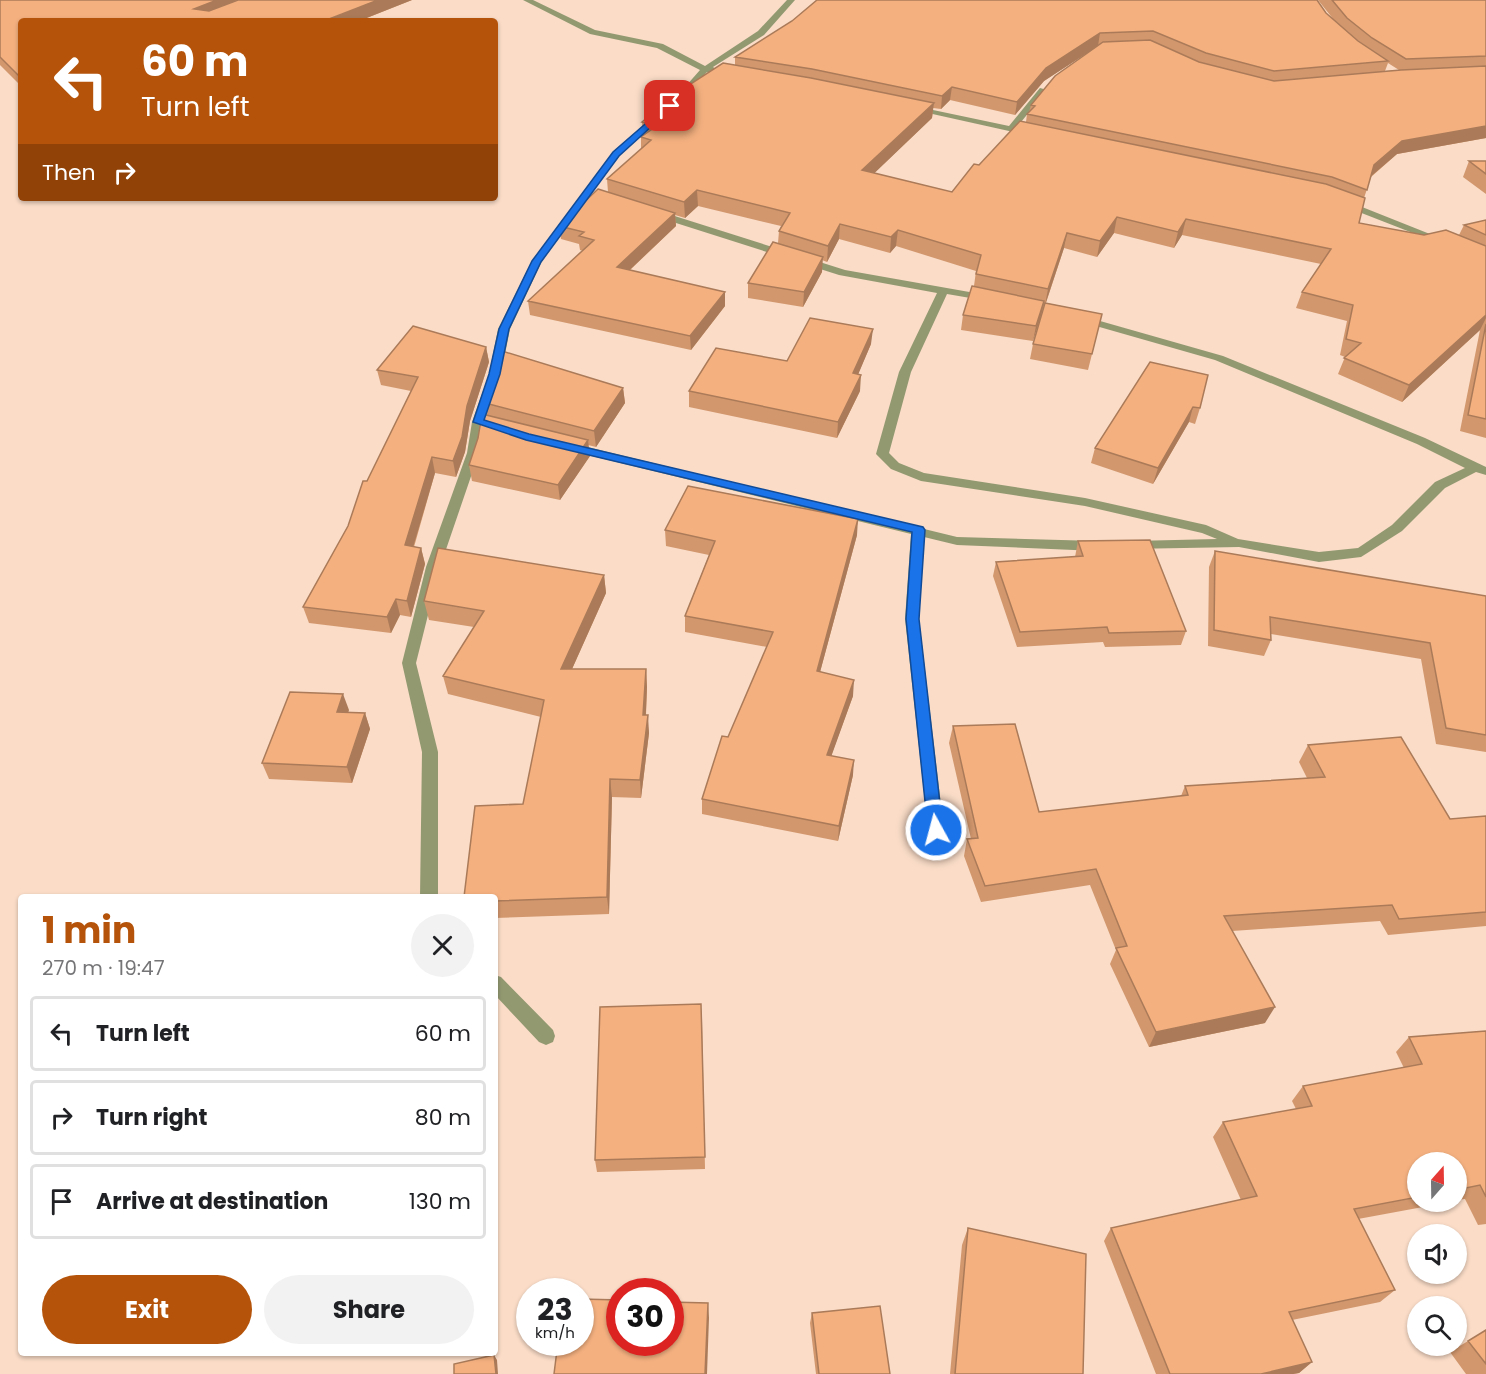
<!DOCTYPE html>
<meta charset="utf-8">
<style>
body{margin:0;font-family:Poppins,sans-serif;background:#f2f2f2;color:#202124;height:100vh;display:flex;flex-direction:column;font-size:22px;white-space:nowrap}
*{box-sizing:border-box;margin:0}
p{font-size:20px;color:#757577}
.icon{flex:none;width:33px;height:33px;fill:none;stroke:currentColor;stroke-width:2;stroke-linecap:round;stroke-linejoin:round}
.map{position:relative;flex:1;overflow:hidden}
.panel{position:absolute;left:18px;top:894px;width:480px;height:462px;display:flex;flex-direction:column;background:#fff;border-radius:6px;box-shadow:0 2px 4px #0004}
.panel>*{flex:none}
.hud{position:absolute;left:18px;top:18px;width:480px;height:183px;border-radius:6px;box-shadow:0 2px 4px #0004;background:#b45309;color:#fff;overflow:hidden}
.needle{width:39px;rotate:20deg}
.fabs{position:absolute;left:1407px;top:1152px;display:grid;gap:12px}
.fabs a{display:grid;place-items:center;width:60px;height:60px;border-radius:50%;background:#fff;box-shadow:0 2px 4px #0004;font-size:30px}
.speed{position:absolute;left:516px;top:1278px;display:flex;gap:12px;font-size:30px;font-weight:700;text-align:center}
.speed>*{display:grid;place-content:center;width:78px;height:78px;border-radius:50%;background:#fff;box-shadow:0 2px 4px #0004;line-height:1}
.speed small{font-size:15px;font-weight:400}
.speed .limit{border:9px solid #d22;background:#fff;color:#111}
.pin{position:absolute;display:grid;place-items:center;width:51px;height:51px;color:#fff;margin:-26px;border-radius:12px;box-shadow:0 3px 9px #0006}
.me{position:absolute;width:66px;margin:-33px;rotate:353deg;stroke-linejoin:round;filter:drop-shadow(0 0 4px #0008)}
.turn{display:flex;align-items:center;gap:21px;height:126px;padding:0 24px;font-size:27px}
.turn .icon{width:78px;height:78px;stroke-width:2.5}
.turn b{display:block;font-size:42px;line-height:51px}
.then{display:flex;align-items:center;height:57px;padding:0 24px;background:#0003;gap:12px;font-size:22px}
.round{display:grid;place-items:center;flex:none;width:63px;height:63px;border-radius:32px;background:#f2f2f2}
.summary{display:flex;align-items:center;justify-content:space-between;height:102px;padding:0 24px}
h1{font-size:36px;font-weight:700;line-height:45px;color:#b45309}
.button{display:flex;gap:12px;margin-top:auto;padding:12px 24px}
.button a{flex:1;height:69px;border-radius:36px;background:#b45309;color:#fff;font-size:24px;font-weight:700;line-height:69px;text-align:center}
.button a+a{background:#f2f2f2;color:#202124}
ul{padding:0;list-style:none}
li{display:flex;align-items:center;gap:18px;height:75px;margin:0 12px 9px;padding:0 12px;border:3px solid #e0e0e0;border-radius:6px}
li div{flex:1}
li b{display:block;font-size:22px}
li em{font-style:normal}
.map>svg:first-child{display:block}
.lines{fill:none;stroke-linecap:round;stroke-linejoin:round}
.minor{fill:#929971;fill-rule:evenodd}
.wall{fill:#d2976d;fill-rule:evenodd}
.shaded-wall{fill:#ab7b59}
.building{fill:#f4b07f;stroke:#ab7b59;stroke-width:1.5}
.route{fill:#1a73e8;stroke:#114b97;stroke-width:1.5}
</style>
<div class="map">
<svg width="1486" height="1374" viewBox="0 0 1486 1374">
<rect width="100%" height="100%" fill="#fadcc7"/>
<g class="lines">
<path class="minor" d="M523,0h10l62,30 68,14 42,22 53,-35 29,-31h8l-31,35 -51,32 4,3 -1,2h-9l-25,26 -4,-3 22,-25 -43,-22 -67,-14z
M1040,88l7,2 -30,37 17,4 2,2 -5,3 -121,-27 4,-3 95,20z
M655,115l7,2 -43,39 -77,105 -32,68 -9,45 -17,48 -5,31 -39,114 -24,96 22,89v145h-18l2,-145 -20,-89 24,-96 41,-114 5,-31 17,-48 9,-45 34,-68 81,-109z
M1341,201h6l103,41 -9,2 -100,-39z
M654,212h8l183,58 147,26 1,2 -5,3 -41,-7 -36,78 -22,81 10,10 25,10 161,25 121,27 32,14 81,13 39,-4 34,-23 43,-43 30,-14 -48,-24 -202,-84 -140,-40v-4l4,-1 144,41 202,82 61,29v8l-10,-3 -31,16 -43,43 -41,26 -42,5 -80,-15 -111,2 -2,-3 2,-3 5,-2 84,-2 -15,-6 -117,-27 -164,-25 -30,-12 -15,-15 23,-82 38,-79 -98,-18 -185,-59z
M571,443l386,94 140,4 7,5 -7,5 -140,-6 -33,-8 -5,82 25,211 -2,5 -6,2 -6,-2 -2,-5 -23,-211 6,-85 -344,-84 -2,-3z
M495,975l6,2 52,53 2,6 -2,6 -7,3 -7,-3 -44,-47z"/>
</g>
<path class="wall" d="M0,0h412l-53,21h-338v65l-21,-21z
M1318,0h168v138l-89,16 -26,23 -7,21 -5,25 65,12h35l5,-10 22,-5v218l-26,-7 20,-101 -78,72 -64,-28 7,-17 -5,-2 7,-34 -51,-13 6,-16 19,-28 -139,-29 -8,13 -60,-15 -17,24 -33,-9 -18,55 56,11 -14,56 -58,-11 3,-15 5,-19 -5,16 -72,-11 2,-15 11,-29 2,-15 -80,-25 -6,7 -51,-14 -12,23 -5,-2v12l-19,35 -55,-9v-15l30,-40 1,-12 2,-5 -83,-20 -13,12 -10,-3 1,11 -46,44 95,22v14l-34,44 -161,-35 -2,-14 55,-50 -3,-1 -1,-6 -18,-5 -2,-13 49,-34 -1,-13 34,-30v-12l2,-2 -1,-13 93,-57v-8l591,-44 8,7zM1094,48l-63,57 -2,7 -2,2 -1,8 -47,43 -27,27 -78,-19 58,-55 1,-10 8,1 9,-9 65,15 29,-34zM1388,63l11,7 -14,1z
M1469,161h17v33l-23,-17z
M871,344l-13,30 2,17 -23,47 -148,-31v-16l98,-30z
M486,347l3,15 -19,59 -5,31 -9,25 -21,-4 -21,74 7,1 4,16 -14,53 -11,-2 -9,18 -82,-10 -6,-16 45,-81 63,-135 -30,-6 -4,-15z
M1208,375l-8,33 -5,16 -6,-2 -36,62 -62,-21 4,-15z
M623,388l2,15 -29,44 -8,-2 2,11 -30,44 -88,-19 -3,-16 18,-50 -2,-12z
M665,530l192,5 -37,137 33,24 -22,60 22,19 -15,66 -136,-27v-15l65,-152 -82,-15v-16l24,-61 -43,-9z
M1078,541l108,90 -5,14 -76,2 -2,-5 -86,5 -24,-71 3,-14 79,-5z
M1215,551l271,45v156l-50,-8 -15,-85 -150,-25v6l-7,16 -56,-10 1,-79z
M604,575l2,18 -34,76h74l1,18 -1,28 3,18 -8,65 -29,-1 -3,117 -114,4v-21l28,-93 18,-87 -93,-23 -5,-18 31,-49 -45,-7 -5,-19z
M349,710l-1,2 17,1 5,16 -18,54 -83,-4 -7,-16z
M953,726l86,86 142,-16 4,-10 122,-8 -8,-16 9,-17 142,74 36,-3v110l-98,9 -8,-14 -148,10 33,92 -116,24 -39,-83 6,-14 -26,-65 -109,17 -17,-46 3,-17h4l-22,-96z
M702,1018l3,151 -108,3 -2,-12z
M1486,1031v193l-8,1 -13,-26 -9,1v-38h-38v40h32l-92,17 37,71 -15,12 -88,18 20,42 -13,11 -6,1h-137l-52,-133 7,-13 130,-28 -28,-63 10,-15 73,-13 -4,-8 11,-15 101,-18 -8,-16 13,-15z
M968,1228l115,146h-133l12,-129z
M812,1313l78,61h-74l-6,-51z
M1486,1330v44h-20l-16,-22z"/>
<path class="shaded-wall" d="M217,0h34l-52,21 -5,-12z
M378,0h34l-53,21h-35z
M1100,33l-2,13 -54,35 -29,34 2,-13 29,-34z
M952,87l-2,13 -9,9 1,-13z
M934,103l-2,15 -71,68 1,-16z
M1486,126v12l-89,16 -28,24 5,-13 28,-24z
M697,190l1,16 -13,12 -1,-16z
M675,213l1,13 -58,55 -1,-14z
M1117,217l-3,16 -17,24 3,-16z
M1186,219l-4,16 -8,13 4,-16z
M840,224l-1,15 -12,23 1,-16z
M898,230l-2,16 -6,7 1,-16z
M1067,233l-3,15 -19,57 3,-16z
M823,257l-1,15 -19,35 1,-15z
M725,292v14l-34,44 -1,-14z
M1044,301l-3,15 -8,25 3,-15z
M1486,315v3l-6,12 -78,72 7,-17z
M873,329l-2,15 -19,45 1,-16z
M486,347l3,15 -19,59 -5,31 -9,25 -3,-16 14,-55z
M861,375l-1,16 -23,47 1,-16z
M623,388l2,15 -29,44 -2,-16z
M1193,407l-4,15 -36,62 5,-16z
M588,440l2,16 -30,44 -2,-15z
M432,457l3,16 -26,88 -4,-16z
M858,519l-1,16 -41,152 1,-16z
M421,548l4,16 -14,53 -4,-16z
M604,575l2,18 -42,94 -3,-18z
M396,599l4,16 -9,18 -4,-16z
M646,669l1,18 -2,46 -2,-18z
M854,680l-1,16 -27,75 1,-16z
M343,694l6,16 -6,17 -6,-15z
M365,713l5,16 -18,54 -5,-16z
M648,715l1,18 -8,65 -1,-18z
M854,760l-1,15 -15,66 1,-15z
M610,779l2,18 -3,117 -2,-17z
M1275,1007l-10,16 -116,24 7,-15z
M708,1303l1,15 -2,56h-2z
M494,1355l3,5 1,14h-2z
M1312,1362l-13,11 -6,1h-32z"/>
<path class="building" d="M0,0h217l-23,9 15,2 29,-11h140l-54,21h-303v57l-21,-21z
M817,0h500l9,13 32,28 30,20 -114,10 -68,-18 -53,-22 -53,2 -54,35 -29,34 -65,-15 -10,9 -130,-27 -77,-12 57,-36z
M1332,0h154v56l-80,3 -34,-21 -25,-20z
M1150,40l49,22 75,19 127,-11 85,-4v60l-84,15 -28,24 -7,25 -35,-13 -305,-63 8,-8 -4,-1 24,-29 48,-34z
M723,63l88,15 123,25 -72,67 90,22 22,-28 5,1 41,-44 306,63 39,14 -6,25 65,12 22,-5 40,16v69l-77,70 -65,-27 17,-15 -15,-4 7,-34 -51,-13 29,-43 -145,-30 -8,13 -61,-15 -17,24 -33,-8 -19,56 -72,-15 5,-19 -83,-25 -7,7 -51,-13 -12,22 -49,-15 11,-18 -93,-23 -13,12 -77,-23 44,-39 -10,-3 17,-12 -16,-3 33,-28z
M1469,161h17v13z
M598,189l77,24 -58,54 108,25 -35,44 -162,-35 66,-61 -15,-4 5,-4 -25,-6z
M1486,220v15l-22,-10z
M773,242l50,15 -19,35 -56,-9z
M972,286l72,15 -8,25 -73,-11z
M1045,303l57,11 -10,40 -59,-10z
M810,318l63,11 -20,44 8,2 -23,47 -149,-31 27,-43 71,13z
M1486,324v95l-18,-4z
M413,326l73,21 -19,59 -5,31 -9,24 -21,-4 -27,88 16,3 -14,53 -11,-2 -9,18 -84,-10 45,-81 15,-45h4l51,-104 -41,-7z
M502,351l121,37 -29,43 -109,-28z
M1150,362l58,13 -8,33 -7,-1 -35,61 -63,-20z
M482,414l106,26 -30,45 -89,-20 9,-27z
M688,486l170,33 -41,152 37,9 -27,75 27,5 -15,66 -137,-27 20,-63 6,1 45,-105 -88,-16 30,-75 -50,-11z
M1150,540l36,91 -77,2 -2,-6 -87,5 -24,-70 87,-6 -5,-15z
M438,548l166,27 -43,94h85l-3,46h5l-8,65 -30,-1 -3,118 -112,4v-4h-31l11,-91 48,-2 21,-104 -101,-24 41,-65 -60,-10z
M1215,551l271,45v139l-40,-7 -16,-85 -160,-26 1,23 -57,-10z
M290,692l53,2 -6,18 28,1 -18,54 -85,-4z
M1015,724l24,88 149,-17 -3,-9 140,-9 -17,-32 93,-8 49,82 36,-3v96l-87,7 -7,-14 -168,11 51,91 -119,25 -40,-84 11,-2 -31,-77 -111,17 -18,-47 11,-1 -25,-112z
M701,1004l4,153 -110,3 5,-153z
M1486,1031v166l-6,-12 -24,5v-28h-38v35l-64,12 41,81 -106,22 23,50 -51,12h-91l-59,-146 146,-32 -34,-74 89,-16 -9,-20 119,-22 -13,-27z
M968,1228l118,26 -3,120h-128z
M580,1299l40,1v42h50v-40l38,1 -3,71h-151l4,-32h22z
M880,1306l10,68h-71l-7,-61z
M1486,1330v34l-18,-23z
M494,1355l2,19h-42v-10z"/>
<path class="route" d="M667,105l7,1 -55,50 -78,106 -32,67 -9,45 -16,46 45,14 394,93 2,3 -6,89 24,211 -2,4 -5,2 -5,-2 -3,-4 -22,-211 6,-87 -386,-92 -53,-18 16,-48 10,-45 33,-68 81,-109z"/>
</svg>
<div class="fabs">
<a><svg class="needle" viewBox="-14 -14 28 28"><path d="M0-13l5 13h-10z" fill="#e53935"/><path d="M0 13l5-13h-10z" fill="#757577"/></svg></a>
<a><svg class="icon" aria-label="sound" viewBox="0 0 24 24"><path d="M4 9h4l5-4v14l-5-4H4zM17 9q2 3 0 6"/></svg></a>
<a><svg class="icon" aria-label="search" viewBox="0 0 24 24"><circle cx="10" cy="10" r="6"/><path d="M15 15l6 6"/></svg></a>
</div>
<div class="speed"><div>23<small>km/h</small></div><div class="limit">30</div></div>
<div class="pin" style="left:670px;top:106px;background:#d93025"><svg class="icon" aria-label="arrive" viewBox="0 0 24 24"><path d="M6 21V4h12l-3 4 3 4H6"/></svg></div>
<svg class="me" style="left:936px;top:830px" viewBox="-20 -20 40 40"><circle r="17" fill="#1a73e8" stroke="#fff" stroke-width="3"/><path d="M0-11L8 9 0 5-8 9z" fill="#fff"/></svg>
<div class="hud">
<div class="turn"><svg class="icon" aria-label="left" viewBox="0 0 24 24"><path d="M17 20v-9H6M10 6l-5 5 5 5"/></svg><div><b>60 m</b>Turn left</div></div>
<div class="then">Then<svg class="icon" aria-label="right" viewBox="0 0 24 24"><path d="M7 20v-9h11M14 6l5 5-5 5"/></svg></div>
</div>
<section class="panel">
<div class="summary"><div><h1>1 min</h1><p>270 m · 19:47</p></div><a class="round"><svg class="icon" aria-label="close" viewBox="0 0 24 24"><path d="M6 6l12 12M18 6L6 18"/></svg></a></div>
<ul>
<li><svg class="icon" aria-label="left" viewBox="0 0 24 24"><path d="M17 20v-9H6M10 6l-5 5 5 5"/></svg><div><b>Turn left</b></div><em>60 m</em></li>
<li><svg class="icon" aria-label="right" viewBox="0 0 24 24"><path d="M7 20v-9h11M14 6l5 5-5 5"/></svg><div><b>Turn right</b></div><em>80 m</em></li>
<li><svg class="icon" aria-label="arrive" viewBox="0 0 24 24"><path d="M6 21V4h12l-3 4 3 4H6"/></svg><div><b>Arrive at destination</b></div><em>130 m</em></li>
</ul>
<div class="button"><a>Exit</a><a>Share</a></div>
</section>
</div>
